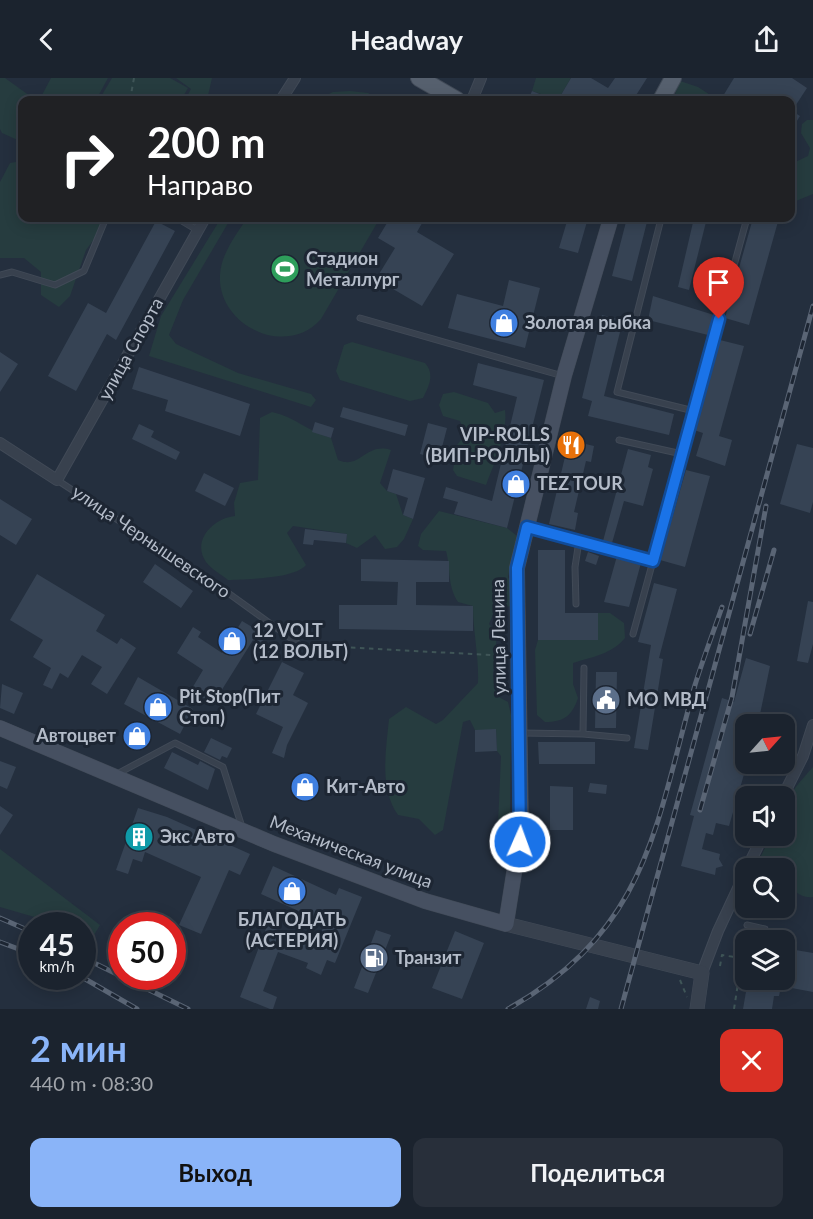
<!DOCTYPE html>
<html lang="ru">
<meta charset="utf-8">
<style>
body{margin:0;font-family:Lato,sans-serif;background:#282f3a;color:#f1f3f6;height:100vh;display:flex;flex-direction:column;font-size:22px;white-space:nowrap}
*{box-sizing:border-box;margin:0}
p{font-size:20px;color:#a0a4aa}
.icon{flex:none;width:33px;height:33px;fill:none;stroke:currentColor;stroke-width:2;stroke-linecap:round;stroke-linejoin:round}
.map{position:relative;height:931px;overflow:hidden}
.side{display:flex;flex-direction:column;background:#1b232e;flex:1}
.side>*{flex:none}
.guide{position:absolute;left:18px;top:18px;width:777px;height:126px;border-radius:12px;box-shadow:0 3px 15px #0003,0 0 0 2px #39404a;background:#202124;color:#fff;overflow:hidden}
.needle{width:39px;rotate:63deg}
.buttons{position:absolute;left:735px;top:636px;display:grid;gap:12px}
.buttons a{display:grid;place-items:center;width:60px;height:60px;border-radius:12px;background:#1b232e;box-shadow:0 3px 15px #0003,0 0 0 2px #39404a;font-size:30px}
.speed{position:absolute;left:18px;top:834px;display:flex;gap:12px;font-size:30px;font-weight:700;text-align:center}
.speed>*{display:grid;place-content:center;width:78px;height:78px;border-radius:50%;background:#1b232e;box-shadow:0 3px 15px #0003,0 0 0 2px #39404a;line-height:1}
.speed small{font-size:15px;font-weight:400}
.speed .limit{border:9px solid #d22;background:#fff;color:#111}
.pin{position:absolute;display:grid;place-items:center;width:51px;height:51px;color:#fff;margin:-62px -26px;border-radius:50% 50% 50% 0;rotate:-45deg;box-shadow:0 0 6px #0007}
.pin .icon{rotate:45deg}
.me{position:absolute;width:66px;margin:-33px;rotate:2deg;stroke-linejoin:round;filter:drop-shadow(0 0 4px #0008)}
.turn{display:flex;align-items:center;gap:21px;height:126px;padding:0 30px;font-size:27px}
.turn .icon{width:78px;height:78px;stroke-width:2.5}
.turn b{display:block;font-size:42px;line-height:51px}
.round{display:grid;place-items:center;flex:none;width:63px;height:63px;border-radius:12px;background:#282f3a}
.overview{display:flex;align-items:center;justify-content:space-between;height:102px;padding:0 30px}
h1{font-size:36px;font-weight:700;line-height:45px;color:#8ab4f8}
.primary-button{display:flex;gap:12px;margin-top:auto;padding:12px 30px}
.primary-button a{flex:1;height:69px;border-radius:12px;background:#8ab4f8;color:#111;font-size:24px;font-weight:700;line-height:69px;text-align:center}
.primary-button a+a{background:#282f3a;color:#f1f3f6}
header{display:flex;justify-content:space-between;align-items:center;height:78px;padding:0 30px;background:#1b232e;font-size:27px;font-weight:700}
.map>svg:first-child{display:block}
.green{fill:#263c3f}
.building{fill:#364354}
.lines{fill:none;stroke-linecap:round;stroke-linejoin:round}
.service-casing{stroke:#414a57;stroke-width:7}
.minor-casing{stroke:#414a57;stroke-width:12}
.tertiary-casing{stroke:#414a57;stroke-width:15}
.secondary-casing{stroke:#414a57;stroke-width:16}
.primary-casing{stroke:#414a57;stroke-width:18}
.path{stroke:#3f5557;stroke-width:2;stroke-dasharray:4.5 4.5;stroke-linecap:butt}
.service{stroke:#38414e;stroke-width:5}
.minor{stroke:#38414e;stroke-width:10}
.tertiary{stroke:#38414e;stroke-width:14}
.secondary{stroke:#465061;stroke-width:15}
.primary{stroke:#56606e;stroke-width:16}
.rail-casing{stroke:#5a6575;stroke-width:5}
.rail{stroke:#1d2633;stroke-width:3;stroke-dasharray:9;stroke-linecap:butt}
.route-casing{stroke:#114b97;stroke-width:15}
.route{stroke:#1a73e8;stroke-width:10}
.labels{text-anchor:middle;stroke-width:6;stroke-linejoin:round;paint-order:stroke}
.poi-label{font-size:18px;font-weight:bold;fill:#b4bcc9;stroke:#1d2633;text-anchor:start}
.street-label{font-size:18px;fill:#b4bcc9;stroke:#1d2633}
</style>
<header><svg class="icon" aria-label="back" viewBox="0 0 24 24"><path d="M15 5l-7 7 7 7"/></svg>Headway<svg class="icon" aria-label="share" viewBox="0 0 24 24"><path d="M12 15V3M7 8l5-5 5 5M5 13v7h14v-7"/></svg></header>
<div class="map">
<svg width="813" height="931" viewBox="0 0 813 931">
<rect width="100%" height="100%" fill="#242f3e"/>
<path class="green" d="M0,0h5l25,18 12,-1 9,-17h57l-12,22h-74v42l-20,-9 -2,-4z
M112,0h58l18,10 -7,12h-82z
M176,0h36l-5,22h-22l6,-11z
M536,0h35l-13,22 -26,-9z
M680,3l18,6 20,13h-39l-5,-3z
M350,13l18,2 12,7h-63l16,-8z
M807,42h6v74l-22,9v-39l17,-8 2,-8 -9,-15 1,-9z
M22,83v57h88l-24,32 -16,46 -11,11 -18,-12v-23l-17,-14h-24v-76l10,-19z
M221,140h10l-48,82 -14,35 7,9 62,29 73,21 5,6 -5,7 -162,-51 12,-40z
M247,140h133l-59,101c-35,40 -104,6 -101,-44 1,-21 16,-40 27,-57z
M352,264l73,21c10,11 4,23 -2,35l-13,3 -70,-21 -4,-9 8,-26z
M454,314l34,11 7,10 10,-3c3,23 -11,54 -19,75l-29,-9 -4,-6 4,-25 8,-10 -5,-14 -17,-5 -4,-11 4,-11z
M272,334c23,5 37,20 59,26l7,22c23,10 27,-18 53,-10l-11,33 7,8 9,3 7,21 10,4 -9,20 -7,8 -12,2 -10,-14 -18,13 -11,-5 1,-9 -54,-8 -6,7 19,32c-12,14 -59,14 -78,15 -6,-5 -17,-11 -22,-18 -15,-22 8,-44 29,-46l-1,-13 6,-20 18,-3 2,-62z
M439,433l68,17 10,8 -9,41 7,13 -5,16 -15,4 -6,14 8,9 -4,43 4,20 11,6 3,13 -1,103 -3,8 -9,-1 3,-69 -4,-5 -1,-21h-21l-5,-10 -7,2 -20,108 -8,5 -16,-16 -21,-4c-19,-27 -12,-65 -9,-96l17,-12 30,17 7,-4 35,-37c1,-26 -5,-51 -5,-77l-15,-4c-11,-17 -7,-33 -12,-51l-23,-1 -5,-4 3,-12z
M598,535h12l14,10 1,15c-13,16 -33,19 -52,25v21l5,14c-6,18 -14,24 -33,24l-8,-7 -2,-65 3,-10h60z
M813,689v130c-16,2 -29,-14 -29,-29h-29l16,-32h13c0,-38 5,-42 29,-69z
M0,771l100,76 -6,10 -11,-4 -1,-5 -20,-1 -62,-18z"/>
<path class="building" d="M571,0h20l17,10 7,-10h32l-14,22h-75z
M734,0h58l15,10 -15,23 8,5 -10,16v-32h-60l-7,-4z
M532,13l23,9h-27z
M390,140h35l-8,14 37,22 -32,52 -46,-27 19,-31 -17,-10z
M568,140h20l-10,35 -19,-5z
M627,140h21l-16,63 -20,-5z
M694,140h13l-18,72 -11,-3z
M753,140h26l-30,107 -24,-7z
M156,143l19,10 -59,109 -9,-6 -31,57 -28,-15 40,-73 18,10z
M509,202l31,8 -15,60 -77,-20 9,-34 46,12z
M653,218l61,19 -6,20 -60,-15z
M602,237l21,5 -19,76 70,18 -5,21 -81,-19 4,-15 -10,-3z
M720,262l24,6 -25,90 13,4 -7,26 -29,-10 7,-23 -9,-3z
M0,274l18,12 -18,28z
M478,285l66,17 -37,148 -53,-14 4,-12 -15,-4 3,-11 46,14 25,-104 -44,-12z
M139,289l111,37 -10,32 -75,-25 3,-11 -36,-11z
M343,329l65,18 -3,11 -65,-19z
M315,344l19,6 -3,10 -19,-6z
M428,345l19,5 -8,31 -19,-5z
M139,346l15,7 -3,6 29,15 -4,8 -44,-21z
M569,362l25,6 -3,16 -5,-1 -12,51 4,1 -3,17 -26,-6z
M797,366l16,4v54l-3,11 -30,-9z
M628,371l23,6 -3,12 5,2 -10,37 -19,-5 -12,42 -9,-2z
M393,391l32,9 -12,41 -10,-4 5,-17 -21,-7z
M686,392l24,6 -25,91 -25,-7z
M204,395l30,15 -9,18 -30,-15z
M0,421l32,20 -16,26 -16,-10z
M305,451l42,5 -1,9 -32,-3 -1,5 -10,-1z
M538,472h27v63h33v27h-60z
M588,474l11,4 -3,9 -11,-4z
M617,478l24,7 -12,44 -25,-5z
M361,481l88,2v21h-33v23l57,1v25l-134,-2v-24h58l1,-23 -37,-1z
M155,486l38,27 -12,17 -38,-26z
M37,496l68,41 -9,16 21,13 4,-6 15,10 -29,46 -16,-10 11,-17 -20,-12 -14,23 -8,-5 -8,16 -9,-4 8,-17 -18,-11 10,-17 -33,-20z
M654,505l23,6 -18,69 4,1 -15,91 -14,-2 17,-103 -13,-3z
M808,523l5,1v42l-5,19 -11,-2z
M242,543l24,14 -6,10 -7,-5 -40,64 -22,-14 12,-20 -26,-17 16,-26 8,5 -3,5 24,16z
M746,580l24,8 -12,58h-12l1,40 -18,62 -13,-3 -3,12 -7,-2 -4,16 18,5 -1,5 4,7 -7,2 -1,7 -34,-9 13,-50 -4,-1 32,-117 12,4z
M282,584l22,11 -11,22 15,8 -21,42 -3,13 -12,-5 11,-26 -27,-13z
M596,594h21l-1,56h-21z
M138,599l55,32 -13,25 -56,-30z
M2,606l21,9 -9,21 -14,-6z
M133,648l14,6 -6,14 -14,-5z
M496,651l1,22 -22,1v-22z
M211,660l21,10 -5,10 -5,-2 -2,4 -16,-8z
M538,664h57v22h-56z
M172,674l26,13 2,-4 15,8 -7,21 -44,-22z
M0,683l16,6 -9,22 -7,-3z
M590,705l17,2 -1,9 -18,-2z
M550,708l23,1v43h-23z
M0,728l13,9 -13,20z
M138,730l29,9 83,37 -10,21 -11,-5 -28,64 -22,-9 22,-48 -56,-25 -3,10 -9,-3 -5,15 -12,-4z
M273,788l63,29 3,-7 23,9 -27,66 -8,-3 -6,15 -15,-7 2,-5 -30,-11 -15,39 14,6 -4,12h-3l-30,-12 27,-71 49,19 9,-22 -64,-29z
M376,852l15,5 -23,58 -14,-5z
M455,853l29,12 -22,56 -30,-11z
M784,870l29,5v39l-32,-6 -2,10h-5l-2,13h-29l5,-29h36z
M590,919l10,4 -2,8h-12z"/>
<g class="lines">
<g class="service-casing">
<path id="service" d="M177,140l20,12
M661,141l-44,173 77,19
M0,197l12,-3 43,13 29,-14 22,-53
M360,240l203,58
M619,362l63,14
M57,402l160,105 83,60
M529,449l124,34
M576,526l-1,-37 4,-26
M633,556l114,-416
M522,655l61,1 44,4
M583,656l1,-66
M117,696l58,-31 48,24 19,60
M747,847l18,4"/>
</g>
<g class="minor-casing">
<path id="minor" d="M281,22l14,-22
M472,22l9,-22
M0,365l57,37 148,-262
M783,718l20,-40 10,-31
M747,790l16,-32
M702,895l16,-42 28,-60"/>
</g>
<g class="tertiary-casing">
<path id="tertiary" d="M506,846l196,49 -5,36"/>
</g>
<g class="secondary-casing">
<path id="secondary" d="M0,650l274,116 151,57 81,23 15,-95 -4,-261 47,-192 47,-158"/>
</g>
<g class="primary-casing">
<path id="primary" d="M419,0l38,22
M661,22l12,-22"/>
</g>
<path class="path" d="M130,22l4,-22
M306,567l201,11
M720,888l2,-11 24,4
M680,902l7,17
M734,931l8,-51"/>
<use href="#service" class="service"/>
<use href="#minor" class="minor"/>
<use href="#tertiary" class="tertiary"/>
<use href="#secondary" class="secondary"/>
<use href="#primary" class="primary"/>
<g class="rail-casing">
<path id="rail" d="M750,556l24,-84
M700,732l32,-113 34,-191
M0,840l32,14
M0,864l32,12
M82,879l106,52
M80,898l57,33
M508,931c141,-80 147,-183 187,-324 8,-26 18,-52 27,-78
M621,931l192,-703"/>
</g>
<use href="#rail" class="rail"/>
</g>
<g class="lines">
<g class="route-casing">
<path id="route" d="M520,764l-3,-274 10,-41 126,34 66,-242"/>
</g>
<use href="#route" class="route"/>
</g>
<defs>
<g id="stadium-disc" transform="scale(1.5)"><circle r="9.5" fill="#2e9e5b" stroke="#1d2633"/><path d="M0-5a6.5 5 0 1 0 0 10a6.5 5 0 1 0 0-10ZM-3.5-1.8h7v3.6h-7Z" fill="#fff"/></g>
<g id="shop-disc" transform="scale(1.5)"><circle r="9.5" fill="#3f7fe0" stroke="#1d2633"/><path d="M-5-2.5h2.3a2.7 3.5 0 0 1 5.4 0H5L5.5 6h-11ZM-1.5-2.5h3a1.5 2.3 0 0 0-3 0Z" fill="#fff"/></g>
<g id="restaurant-disc" transform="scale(1.5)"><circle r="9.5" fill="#e8710a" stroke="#1d2633"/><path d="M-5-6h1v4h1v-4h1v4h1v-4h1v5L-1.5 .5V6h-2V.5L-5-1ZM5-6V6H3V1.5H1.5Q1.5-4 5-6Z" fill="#fff"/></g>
<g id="civic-disc" transform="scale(1.5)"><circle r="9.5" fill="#5c6f8a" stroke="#1d2633"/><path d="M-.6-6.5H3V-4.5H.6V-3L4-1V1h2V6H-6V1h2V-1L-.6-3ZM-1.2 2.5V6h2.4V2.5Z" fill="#fff"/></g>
<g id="building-disc" transform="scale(1.5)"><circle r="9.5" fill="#0f9aa8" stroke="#1d2633"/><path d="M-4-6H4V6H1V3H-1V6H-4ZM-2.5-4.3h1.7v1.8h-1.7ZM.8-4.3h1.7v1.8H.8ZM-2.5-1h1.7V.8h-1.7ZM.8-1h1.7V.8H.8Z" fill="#fff"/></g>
<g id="fuel-disc" transform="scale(1.5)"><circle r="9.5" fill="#5c6f8a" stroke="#1d2633"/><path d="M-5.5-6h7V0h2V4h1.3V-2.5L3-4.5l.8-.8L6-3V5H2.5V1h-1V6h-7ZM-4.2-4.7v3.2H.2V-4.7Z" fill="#fff"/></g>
</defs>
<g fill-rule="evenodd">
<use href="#stadium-disc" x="285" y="191"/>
<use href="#shop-disc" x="504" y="245"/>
<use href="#restaurant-disc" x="571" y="367"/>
<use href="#shop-disc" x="516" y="406"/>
<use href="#shop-disc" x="232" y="563"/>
<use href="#civic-disc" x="606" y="622"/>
<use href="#shop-disc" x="158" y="629"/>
<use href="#shop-disc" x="137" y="658"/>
<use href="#shop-disc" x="305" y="709"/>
<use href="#building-disc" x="139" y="759"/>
<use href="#shop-disc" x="292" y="813"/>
<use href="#fuel-disc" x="374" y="880"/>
</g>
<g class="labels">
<g class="poi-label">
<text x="306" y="187">Стадион<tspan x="306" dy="21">Металлург</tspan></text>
<text x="525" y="251">Золотая рыбка</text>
<text x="550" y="363" text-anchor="end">VIP-ROLLS<tspan x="550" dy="21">(ВИП-РОЛЛЫ)</tspan></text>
<text x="537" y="412">TEZ TOUR</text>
<text x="253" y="559">12 VOLT<tspan x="253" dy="21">(12 ВОЛЬТ)</tspan></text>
<text x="179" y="625">Pit Stop(Пит<tspan x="179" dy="21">Стоп)</tspan></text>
<text x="627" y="628">МО МВД</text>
<text x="116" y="664" text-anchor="end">Автоцвет</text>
<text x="326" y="715">Кит-Авто</text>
<text x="160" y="765">Экс Авто</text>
<text x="292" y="848" text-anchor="middle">БЛАГОДАТЬ<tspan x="292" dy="21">(АСТЕРИЯ)</tspan></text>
<text x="395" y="886">Транзит</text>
</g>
<g class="street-label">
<text transform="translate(131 271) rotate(-61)" y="6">улица Спорта</text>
<text transform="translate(151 464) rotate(34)" y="6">улица Чернышевского</text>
<text transform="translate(499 559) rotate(-91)" y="6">улица Ленина</text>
<text transform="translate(351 774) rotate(21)" y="6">Механическая улица</text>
</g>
</g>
</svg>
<div class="buttons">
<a><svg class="needle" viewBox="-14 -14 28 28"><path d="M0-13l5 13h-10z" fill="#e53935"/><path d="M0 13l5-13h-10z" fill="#a0a4aa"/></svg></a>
<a><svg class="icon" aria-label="sound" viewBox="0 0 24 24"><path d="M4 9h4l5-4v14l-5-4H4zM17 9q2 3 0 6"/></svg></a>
<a><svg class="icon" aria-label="search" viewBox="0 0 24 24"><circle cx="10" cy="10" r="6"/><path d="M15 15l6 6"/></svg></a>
<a><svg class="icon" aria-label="layers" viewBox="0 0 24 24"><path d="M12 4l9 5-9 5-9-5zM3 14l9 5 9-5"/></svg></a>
</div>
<div class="speed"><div>45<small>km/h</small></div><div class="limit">50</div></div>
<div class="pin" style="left:719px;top:241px;background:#d93025"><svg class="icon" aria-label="arrive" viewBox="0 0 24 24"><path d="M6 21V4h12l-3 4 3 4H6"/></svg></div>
<svg class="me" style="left:520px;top:764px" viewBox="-20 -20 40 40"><circle r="17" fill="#1a73e8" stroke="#fff" stroke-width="3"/><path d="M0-11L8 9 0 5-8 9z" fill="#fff"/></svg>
<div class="guide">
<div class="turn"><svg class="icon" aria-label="right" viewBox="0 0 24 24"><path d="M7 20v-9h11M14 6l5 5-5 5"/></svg><div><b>200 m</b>Направо</div></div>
</div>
</div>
<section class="side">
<div class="overview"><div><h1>2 мин</h1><p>440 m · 08:30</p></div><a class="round" style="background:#d93025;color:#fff"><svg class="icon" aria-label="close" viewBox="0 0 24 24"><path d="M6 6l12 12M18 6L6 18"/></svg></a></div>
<div class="primary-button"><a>Выход</a><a>Поделиться</a></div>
</section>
